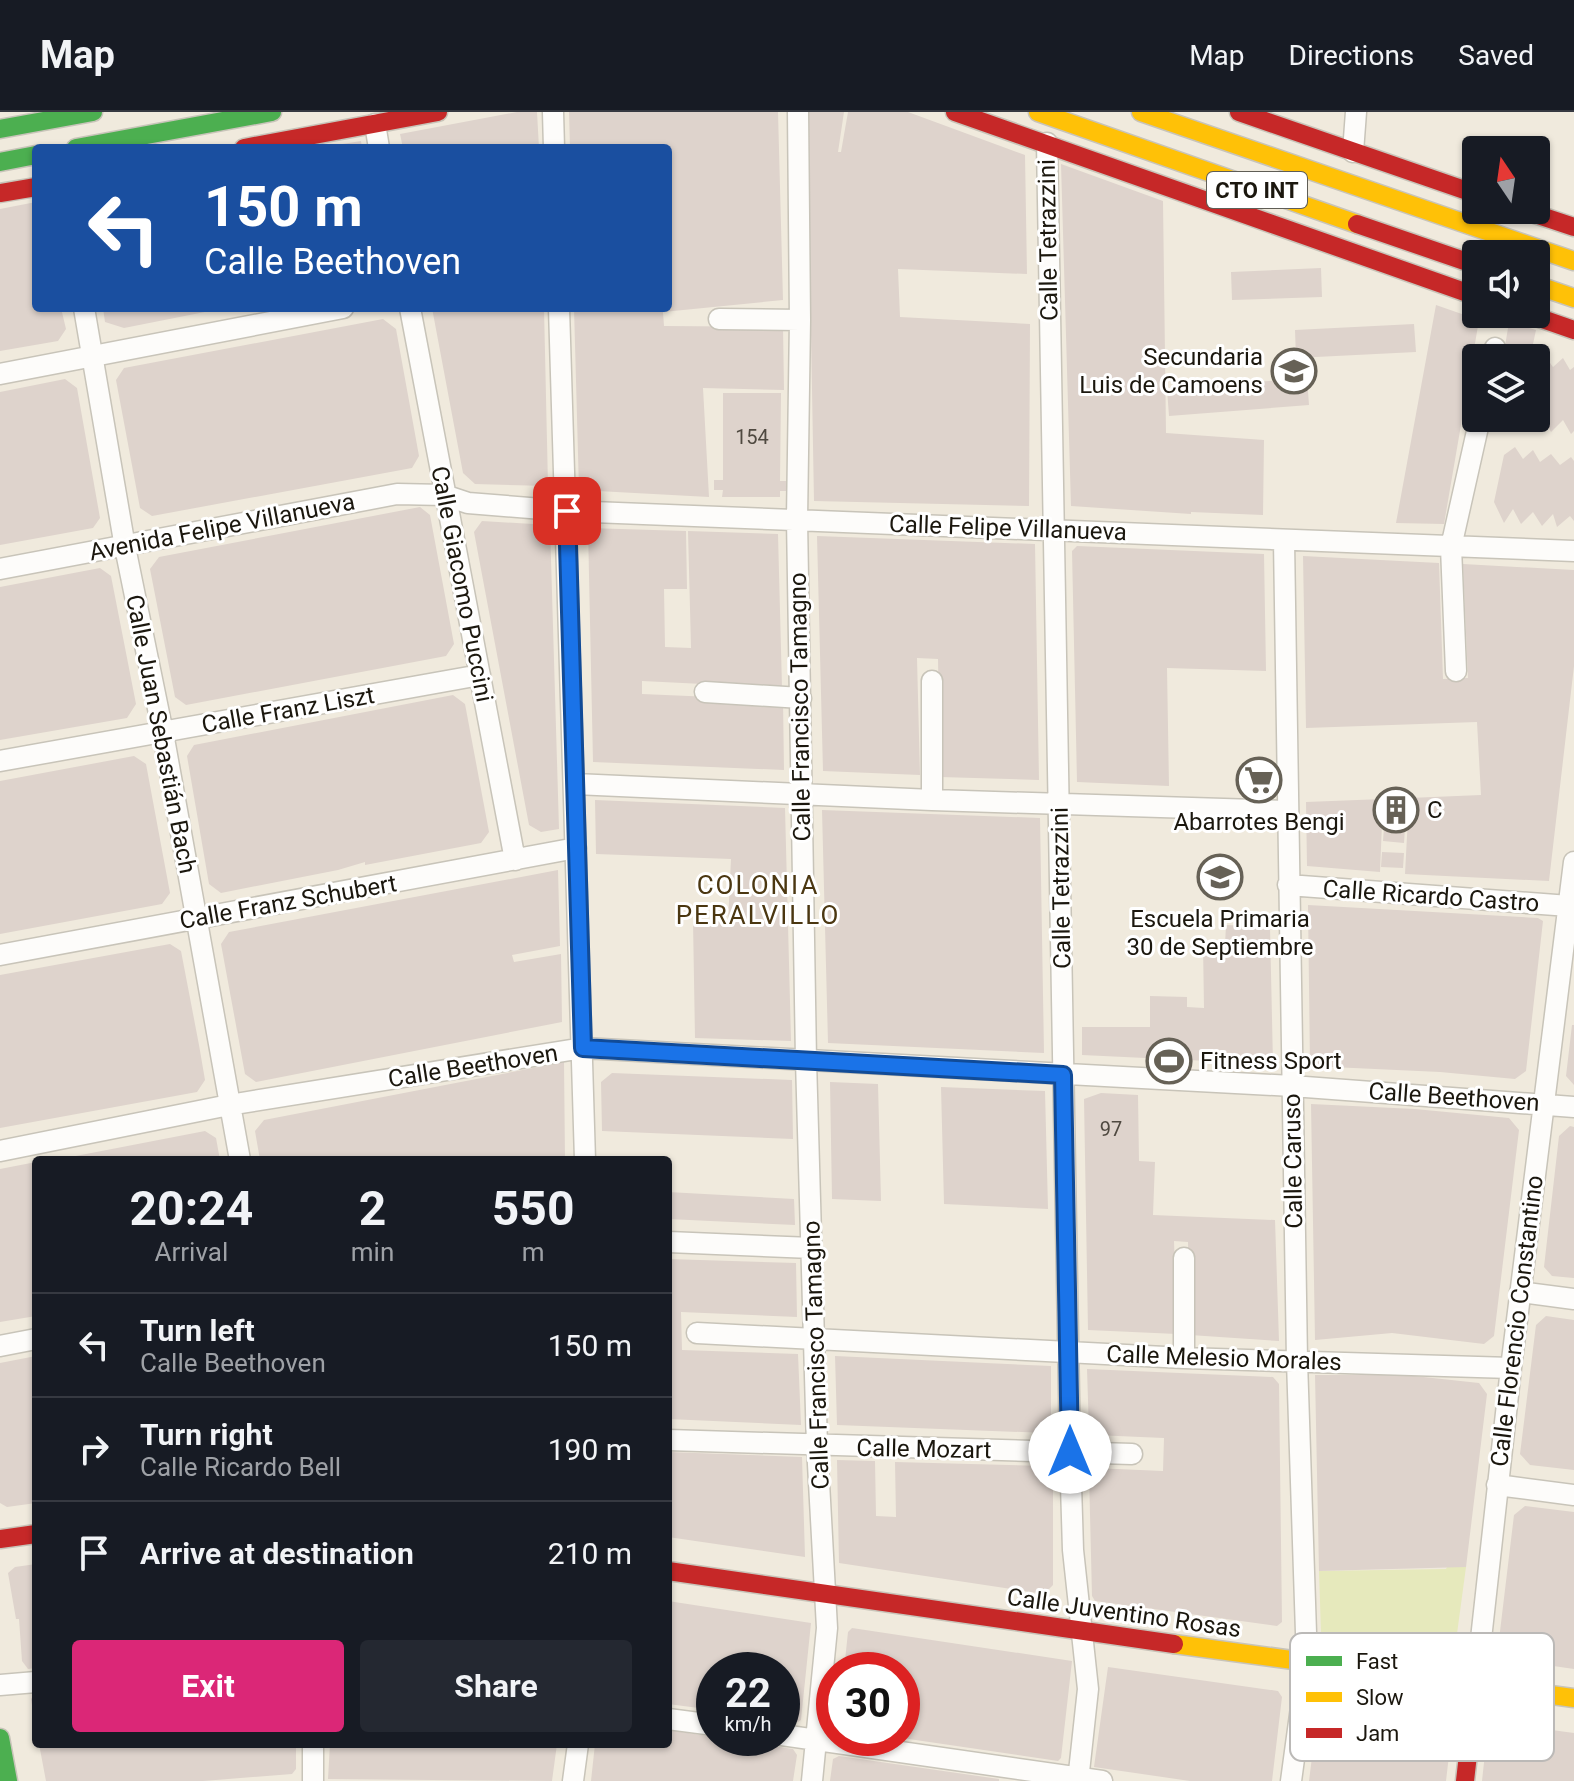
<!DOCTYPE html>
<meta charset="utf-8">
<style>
body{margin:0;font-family:Roboto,sans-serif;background:#242831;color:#f1f3f6;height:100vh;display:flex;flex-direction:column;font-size:30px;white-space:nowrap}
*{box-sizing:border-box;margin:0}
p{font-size:26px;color:#9ea1a6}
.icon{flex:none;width:44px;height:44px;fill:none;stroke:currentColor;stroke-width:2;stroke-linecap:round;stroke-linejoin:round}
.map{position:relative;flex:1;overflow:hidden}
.side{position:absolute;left:32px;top:1044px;width:640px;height:592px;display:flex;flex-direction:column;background:#171b24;border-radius:8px;box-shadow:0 2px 6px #0004}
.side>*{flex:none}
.guide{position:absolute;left:32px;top:32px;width:640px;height:168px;border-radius:8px;box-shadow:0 2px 6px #0004;background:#1a4fa0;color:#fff;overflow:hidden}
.needle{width:52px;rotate:347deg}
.tools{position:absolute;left:1462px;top:24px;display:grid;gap:16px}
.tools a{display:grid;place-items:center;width:88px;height:88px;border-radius:8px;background:#171b24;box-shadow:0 2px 6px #0004;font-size:40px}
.speed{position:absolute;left:696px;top:1540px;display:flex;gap:16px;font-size:40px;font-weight:700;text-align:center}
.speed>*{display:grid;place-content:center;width:104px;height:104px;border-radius:50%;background:#171b24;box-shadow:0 2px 6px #0004;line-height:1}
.speed small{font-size:20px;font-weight:400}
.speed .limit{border:12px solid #d22;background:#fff;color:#111}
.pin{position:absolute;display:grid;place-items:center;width:68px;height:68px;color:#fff;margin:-34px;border-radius:16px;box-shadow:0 4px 12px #0006}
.me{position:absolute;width:88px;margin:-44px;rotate:0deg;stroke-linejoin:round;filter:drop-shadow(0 0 6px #0008)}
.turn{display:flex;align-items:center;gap:28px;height:168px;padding:0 40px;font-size:36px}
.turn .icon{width:104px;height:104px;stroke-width:2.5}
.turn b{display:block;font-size:56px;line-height:68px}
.eta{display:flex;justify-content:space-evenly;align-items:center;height:136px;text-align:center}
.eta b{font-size:48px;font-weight:700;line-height:56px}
.action{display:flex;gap:16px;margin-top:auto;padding:16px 40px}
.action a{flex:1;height:92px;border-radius:8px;background:#db2777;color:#fff;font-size:32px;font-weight:700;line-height:92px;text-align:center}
.action a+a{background:#242831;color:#f1f3f6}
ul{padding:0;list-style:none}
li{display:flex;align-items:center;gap:24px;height:104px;padding:0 40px;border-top:2px solid #363941}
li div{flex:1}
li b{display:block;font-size:30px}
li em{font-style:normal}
header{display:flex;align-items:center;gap:48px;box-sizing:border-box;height:112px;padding:0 40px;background:#171b24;border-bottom:2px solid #363941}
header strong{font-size:38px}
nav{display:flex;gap:44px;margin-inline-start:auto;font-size:28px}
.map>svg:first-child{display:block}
.green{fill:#e6e9bc}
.building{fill:#ded3cc}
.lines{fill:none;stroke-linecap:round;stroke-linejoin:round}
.street-casing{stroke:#c8c4b9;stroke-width:23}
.fast-casing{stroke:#c8c4b9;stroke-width:21}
.slow-casing{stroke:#c8c4b9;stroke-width:21}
.jam-casing{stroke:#c8c4b9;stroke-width:21}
.street{stroke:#fdfcfa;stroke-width:20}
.fast{stroke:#4caf50;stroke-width:18}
.slow{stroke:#ffc107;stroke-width:18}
.jam{stroke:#c62828;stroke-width:18}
.route-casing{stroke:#114b97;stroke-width:20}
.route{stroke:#1a73e8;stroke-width:14}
.labels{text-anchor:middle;stroke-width:6;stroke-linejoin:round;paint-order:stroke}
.number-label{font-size:20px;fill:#4f4940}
.shield{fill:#fff;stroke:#5f5d56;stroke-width:2}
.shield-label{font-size:22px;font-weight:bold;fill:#1b170e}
.street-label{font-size:24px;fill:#1b170e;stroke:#fff}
.poi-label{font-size:24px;fill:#1b170e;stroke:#fff;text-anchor:start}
.neighbourhood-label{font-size:26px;letter-spacing:2px;fill:#4b3711;stroke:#fff}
.key{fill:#fff;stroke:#bbb9b7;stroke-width:2}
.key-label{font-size:22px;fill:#1b170e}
</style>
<header>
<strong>Map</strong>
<nav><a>Map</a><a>Directions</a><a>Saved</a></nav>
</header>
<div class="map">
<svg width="1574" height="1669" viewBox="0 0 1574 1669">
<rect width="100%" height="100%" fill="#f0eadd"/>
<path class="green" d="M1447,1455h19l-12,89 -133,-23 -2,-62 127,-2z"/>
<path class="building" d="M517,0h20l2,36h-136l-3,-14z
M569,0h209l5,188 -120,12 1,14 119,1 1,63 -81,-2 6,109 -130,-7 -5,-182h94v-160h-98z
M807,0h37l-6,40h3l7,-40h60l117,43 2,119 -129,-5 2,48 130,7 -1,182 -215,-5z
M361,29l1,7h-32v-2z
M1061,52l102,37 3,232 98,7 -1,75 -72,-3v2l-120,-8z
M36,90v106h25l5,21 -8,12 -58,10v-142z
M1321,156l1,29 -90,3 -1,-28z
M1436,193l43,15 -35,204 -48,-1z
M103,196h117v1l-96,19 -19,-6z
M432,196h112l4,178 -73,-2 -12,-11z
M383,207l13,10 23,127 -7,12 -260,48 -12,-8 -24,-128 8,-12z
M1509,210l27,8 -6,28h-27z
M1414,212l2,28 -120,6 -1,-28z
M1545,244l8,11 10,-9 7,12 4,-3v64l-3,3 -8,-14 -12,12 -8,-15 -10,14 -6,-13h9v-57z
M1307,266l2,27 -140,11 -2,-27z
M65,267l12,9 23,130 -7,10 -93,17v-153z
M723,281h58l-1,88h9l-1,10h-8v6h-58l1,-7h-9v-10h9z
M1497,306h23l-1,5z
M1515,335l8,12 10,-9 7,12 11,-8 9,11 11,-8 3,4v60l-4,-5 -13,11 -4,-13 -11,12 -9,-14 -12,12 -8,-15 -9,14 -10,-21 10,-47z
M420,395l10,8 24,129 -8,12 -260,49 -11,-8 -25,-128 9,-12z
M482,409l68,4 9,304 -18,3 -12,-7 -55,-293z
M588,416l98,3 1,58h-23l1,58 26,1 -3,-117 90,3 4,154 -140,-7v13l141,6 1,70 -191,-8z
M817,424l218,8 4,236 -99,-3 -2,-118 -21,-1 3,117 -97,-4z
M1077,434l187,8 2,117 -99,-3 2,118 -92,-4 -5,-231z
M1303,444l136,7 4,116 25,-1 -5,-114 111,6v96l-25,215 -144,-7 4,-76 72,-3 -4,-73 -171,6z
M100,456l11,8 25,128 -9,14 -127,22v-153z
M453,583l12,9 24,128 -8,11 -116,22v-3l-27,8 -117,23 -12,-9 -22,-128 7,-11z
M134,644l12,8 24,129 -8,11 -162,30v-153z
M1383,687l-3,73 -73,-6 -1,-64z
M595,688l190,8 6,233 -96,-3 -2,-117 35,1 3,-63 -135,-5z
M1386,690l21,1v14l-22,-1z
M822,698l218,8 4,235 -216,-10z
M1384,715l21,1 -1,15 -21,-2z
M1382,740l22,1 -1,15 -22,-1z
M558,758l2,76 -48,9 2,7 47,-8 1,68 -306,60 -11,-8 -24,-130 8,-12z
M1308,793l230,13 5,3 -17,150 -11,8 -75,-7 -130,-6z
M1226,813l44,2 3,137 -191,-9v-28h68v-31l37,1v10l17,1 -1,-64 22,1z
M170,832l11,7 18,94 6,35 -8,12 -197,36v-153z
M1572,913h2v60l-8,-9z
M564,950l1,98h-305l-5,-29 9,-11z
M612,961l180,7 1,59 -191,-8 -1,-49z
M830,970l48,2 3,117 -49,-2z
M941,975l104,4 3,118 -104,-5z
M1101,981l37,2 1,66 16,1 -2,53 122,5 4,121 -89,-6 -2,-93 -14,-1 3,93 -89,-4 -4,-231z
M1311,992l104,5 94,9 10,12 -25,206 -10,8 -92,-11 -77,7z
M1570,1014l4,1v151l-22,-2 -8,-9 15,-131z
M205,1019l11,7 4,22h-165z
M36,1050v154l-36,6v-153z
M668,1080l126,7 1,26 -127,-6z
M668,1147l128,4 1,54 -116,-5 1,38 116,4 3,71 -133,-6z
M1546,1204l28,4v150l-44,-5 -10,-11 16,-129z
M36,1244v147l-29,4 -7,-4v-140z
M835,1244l216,10v62l-4,5 -210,-8z
M1087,1257l186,8 6,7 3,238 -5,4 -182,-25 -3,-5 -3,-123 5,-5 69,3 1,-33 -70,-3 -5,-4z
M1315,1263h90l74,8 8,11 -21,173 -147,4z
M668,1340l134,5 3,100 -137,-20z
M837,1348l38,1 1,55 20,1 -1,-55 152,4 6,3v116l-9,9 -205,-31z
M1525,1394l49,6v157l-68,-10 -8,-11 16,-133z
M36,1452v104l-8,1 -6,-8 -3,-42h-3l-8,-46 7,-6z
M668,1489l143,22 -10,97 -3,2 -16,-2v-50h-68v40l-46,-6z
M852,1516l220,33 -11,97 -3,3 -156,-23v-68h-58l4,-38z
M1108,1555l170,24 4,6 -10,84h-82l-96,-14z
M36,1580v26h-2l-3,-19z
M1323,1586l125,17 5,6 -7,60h-137l10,-80z
M1494,1610l80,11v48h-92l6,-55z
M668,1618l125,19 4,6 -4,26h-202l4,-37h73z
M39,1632h257v25l-4,5 -89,7h-157z
M330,1632h227l-5,37 -224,-2z
M839,1644l160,23v2h-169l3,-22z"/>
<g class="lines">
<g class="street-casing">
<path id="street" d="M553,0l1,36
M798,0l2,208 -3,199 9,541 11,386 10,182 -15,153
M375,12l4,24
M1047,31l23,1309 3,98 15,139 -10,92
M1353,40l3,-40
M84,196l41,239 38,186 77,427
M410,196l105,552
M559,196l26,852
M719,207l81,1
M1493,246l2,-10
M0,262l343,-66
M1284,429l13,820 10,302 -16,118
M0,457l397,-75 47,1 24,8 99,8 1007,40
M1456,559l-5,-124 29,-129
M932,569v119
M705,580l96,6
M0,649l480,-86
M575,672l357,16 356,11
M1288,773l281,21 5,2
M0,843l576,-107
M0,1039l229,-46 354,-57 709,38 282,21
M668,1130l144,6
M1520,1180l54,7
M697,1221l487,25 327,10
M0,1234l36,-7
M1184,1246v-100
M668,1328l464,14
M1497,1373l77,10
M1476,1572l35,-316 63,-506
M0,1573l36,-3
M668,1607l46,6
M782,1623l320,46
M313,1632v37
M573,1669l5,-37"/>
</g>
<g class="fast-casing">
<path id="fast" d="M0,17l93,-17
M76,36l196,-36
M0,50l36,-7
M0,1626l8,43"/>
</g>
<g class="slow-casing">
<path id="slow" d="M1038,0l319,112
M1141,0l433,149
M1536,173l38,13
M1174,1532l400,54"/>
</g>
<g class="jam-casing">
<path id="jam" d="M955,0l521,184
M1239,0l237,82
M244,36l194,-36
M0,81l36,-6
M1523,98l51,17
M1357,112l119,41
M1528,202l46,16
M0,1427l36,-5
M668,1459l506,73
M1465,1669l11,-97"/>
</g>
<use href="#street" class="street"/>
<use href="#fast" class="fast"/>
<use href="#slow" class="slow"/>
<use href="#jam" class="jam"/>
</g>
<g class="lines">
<g class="route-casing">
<path id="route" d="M567,399l16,537 480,27 7,377"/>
</g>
<use href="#route" class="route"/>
</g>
<defs>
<g id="school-ring" transform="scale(2.3)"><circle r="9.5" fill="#fff" stroke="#666156" stroke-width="1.5"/><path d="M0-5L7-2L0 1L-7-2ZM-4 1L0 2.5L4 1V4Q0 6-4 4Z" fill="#666156"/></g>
<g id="supermarket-ring" transform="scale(2.3)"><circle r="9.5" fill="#fff" stroke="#666156" stroke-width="1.5"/><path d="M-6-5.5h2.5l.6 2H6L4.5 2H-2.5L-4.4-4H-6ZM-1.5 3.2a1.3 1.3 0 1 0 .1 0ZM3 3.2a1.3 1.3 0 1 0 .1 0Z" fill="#666156"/></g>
<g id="building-ring" transform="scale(2.3)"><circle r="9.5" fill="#fff" stroke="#666156" stroke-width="1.5"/><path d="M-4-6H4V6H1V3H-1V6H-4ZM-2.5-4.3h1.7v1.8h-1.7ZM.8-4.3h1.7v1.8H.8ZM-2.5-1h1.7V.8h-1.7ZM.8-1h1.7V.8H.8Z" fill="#666156"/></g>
<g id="stadium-ring" transform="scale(2.3)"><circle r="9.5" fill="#fff" stroke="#666156" stroke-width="1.5"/><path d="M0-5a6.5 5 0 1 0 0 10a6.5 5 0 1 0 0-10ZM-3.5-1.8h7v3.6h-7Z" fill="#666156"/></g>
</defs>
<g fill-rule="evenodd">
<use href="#school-ring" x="1294" y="259"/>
<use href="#supermarket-ring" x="1259" y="668"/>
<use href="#building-ring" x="1396" y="698"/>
<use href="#school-ring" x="1220" y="765"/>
<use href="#stadium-ring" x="1169" y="949"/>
</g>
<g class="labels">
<g class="number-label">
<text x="752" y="332">154</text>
<text x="1111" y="1024">97</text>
</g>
<rect class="shield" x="1207" y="60" width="100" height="36" rx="6"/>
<g class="shield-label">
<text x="1257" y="86">CTO INT</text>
</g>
<g class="street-label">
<text transform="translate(1048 128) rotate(-91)" y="8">Calle Tetrazzini</text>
<text transform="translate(222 415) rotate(-11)" y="8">Avenida Felipe Villanueva</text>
<text transform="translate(1008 416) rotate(2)" y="8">Calle Felipe Villanueva</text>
<text transform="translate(462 472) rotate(79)" y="8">Calle Giacomo Puccini</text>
<text transform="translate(800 595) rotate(-91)" y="8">Calle Francisco Tamagno</text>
<text transform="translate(288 598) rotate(-10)" y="8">Calle Franz Liszt</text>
<text transform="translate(161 622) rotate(79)" y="8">Calle Juan Sebastián Bach</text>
<text transform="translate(1061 776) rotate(-91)" y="8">Calle Tetrazzini</text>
<text transform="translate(1431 784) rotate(4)" y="8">Calle Ricardo Castro</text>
<text transform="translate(288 790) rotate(-10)" y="8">Calle Franz Schubert</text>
<text transform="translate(473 954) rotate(-9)" y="8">Calle Beethoven</text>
<text transform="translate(1454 985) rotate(4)" y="8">Calle Beethoven</text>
<text transform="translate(1293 1049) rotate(-91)" y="8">Calle Caruso</text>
<text transform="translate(1517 1209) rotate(-83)" y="8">Calle Florencio Constantino</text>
<text transform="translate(816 1243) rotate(-92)" y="8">Calle Francisco Tamagno</text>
<text transform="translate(1224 1246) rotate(2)" y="8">Calle Melesio Morales</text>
<text transform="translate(924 1337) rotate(1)" y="8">Calle Mozart</text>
<text transform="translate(1124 1501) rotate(8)" y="8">Calle Juventino Rosas</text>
</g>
<g class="poi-label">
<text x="1263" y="253" text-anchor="end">Secundaria<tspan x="1263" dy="28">Luis de Camoens</tspan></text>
<text x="1427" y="706">C</text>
<text x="1259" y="718" text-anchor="middle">Abarrotes Bengi</text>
<text x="1220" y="815" text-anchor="middle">Escuela Primaria<tspan x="1220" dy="28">30 de Septiembre</tspan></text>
<text x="1200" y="957">Fitness Sport</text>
</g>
<g class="neighbourhood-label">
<text x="758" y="782">COLONIA<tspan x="758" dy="30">PERALVILLO</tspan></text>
</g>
</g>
<rect x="1290" y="1521" width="264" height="128" rx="12" class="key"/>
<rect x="1306" y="1544" width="36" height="10" fill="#4caf50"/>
<rect x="1306" y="1580" width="36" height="10" fill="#ffc107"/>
<rect x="1306" y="1616" width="36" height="10" fill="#c62828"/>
<g class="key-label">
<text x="1356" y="1557">Fast</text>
<text x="1356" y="1593">Slow</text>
<text x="1356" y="1629">Jam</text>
</g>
</svg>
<div class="tools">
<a><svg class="needle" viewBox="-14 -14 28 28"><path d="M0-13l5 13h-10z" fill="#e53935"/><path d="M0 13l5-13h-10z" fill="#9ea1a6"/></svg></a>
<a><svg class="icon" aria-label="sound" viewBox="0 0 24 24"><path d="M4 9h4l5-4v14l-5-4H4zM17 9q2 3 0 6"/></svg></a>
<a><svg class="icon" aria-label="layers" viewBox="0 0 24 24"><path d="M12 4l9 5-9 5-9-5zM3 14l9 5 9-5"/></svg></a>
</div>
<div class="speed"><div>22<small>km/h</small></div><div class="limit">30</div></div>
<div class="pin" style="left:567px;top:399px;background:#d93025"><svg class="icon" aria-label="arrive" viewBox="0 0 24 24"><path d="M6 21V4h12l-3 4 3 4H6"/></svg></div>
<svg class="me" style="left:1070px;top:1340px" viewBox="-20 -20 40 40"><circle r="19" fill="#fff"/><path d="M0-13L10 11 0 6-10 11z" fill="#1a73e8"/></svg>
<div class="guide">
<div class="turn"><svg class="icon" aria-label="left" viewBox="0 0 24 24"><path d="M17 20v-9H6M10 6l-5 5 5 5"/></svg><div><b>150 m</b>Calle Beethoven</div></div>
</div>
<section class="side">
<div class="eta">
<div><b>20:24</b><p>Arrival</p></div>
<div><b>2</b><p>min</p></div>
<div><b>550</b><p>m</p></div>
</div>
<ul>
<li><svg class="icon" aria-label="left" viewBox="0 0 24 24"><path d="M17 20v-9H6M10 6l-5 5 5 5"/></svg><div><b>Turn left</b><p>Calle Beethoven</p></div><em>150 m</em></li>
<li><svg class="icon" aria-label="right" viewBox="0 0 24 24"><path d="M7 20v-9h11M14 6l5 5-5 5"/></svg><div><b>Turn right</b><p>Calle Ricardo Bell</p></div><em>190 m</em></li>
<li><svg class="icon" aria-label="arrive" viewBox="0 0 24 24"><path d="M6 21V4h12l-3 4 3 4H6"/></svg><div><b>Arrive at destination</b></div><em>210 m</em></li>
</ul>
<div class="action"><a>Exit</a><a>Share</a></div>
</section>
</div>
